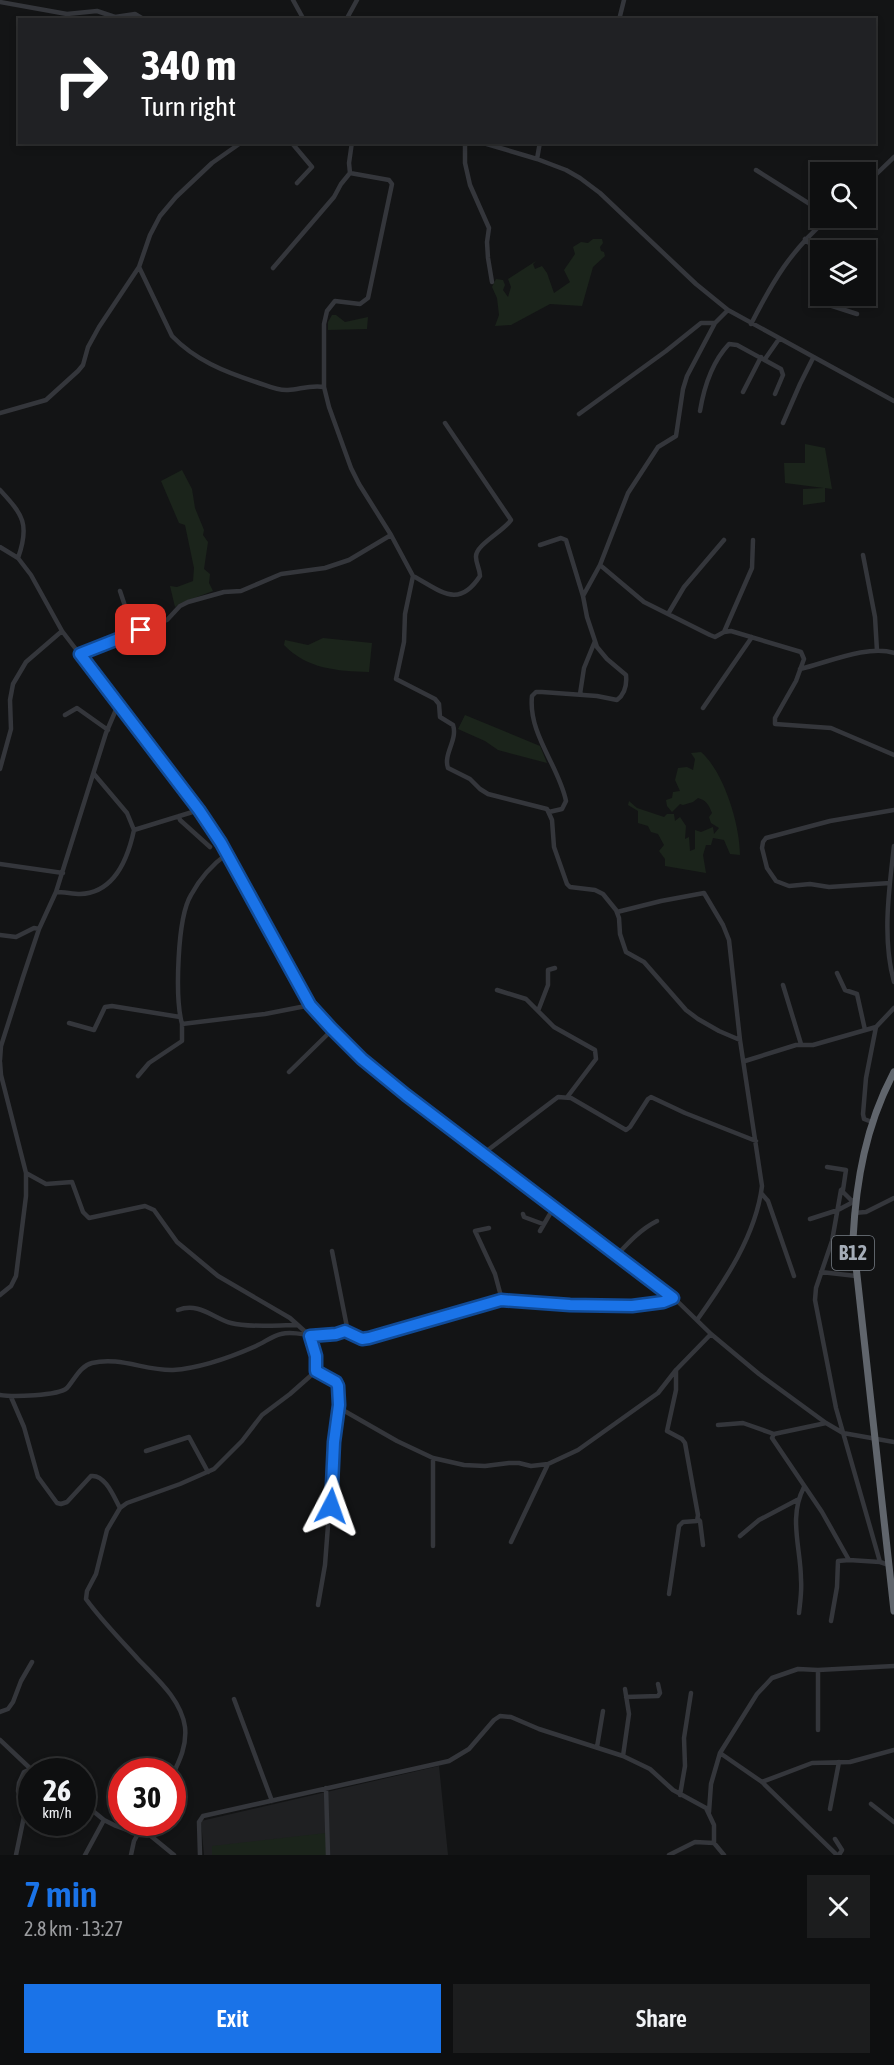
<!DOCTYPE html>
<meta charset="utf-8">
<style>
body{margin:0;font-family:"Asap Condensed",sans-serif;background:#1c1d1e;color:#f1f3f6;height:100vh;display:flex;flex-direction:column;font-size:22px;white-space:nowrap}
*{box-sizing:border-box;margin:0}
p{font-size:20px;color:#9b9c9f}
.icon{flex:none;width:33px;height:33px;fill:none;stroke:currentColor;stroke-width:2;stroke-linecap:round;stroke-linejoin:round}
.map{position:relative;height:1855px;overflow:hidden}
.drawer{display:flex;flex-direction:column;background:#0e0f10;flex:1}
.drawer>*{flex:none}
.banner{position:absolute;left:18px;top:18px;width:858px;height:126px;border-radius:0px;box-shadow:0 3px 9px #0003,0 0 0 2px #2e2f30;background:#202124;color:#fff;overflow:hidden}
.controls{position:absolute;left:810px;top:162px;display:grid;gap:12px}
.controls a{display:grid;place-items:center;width:66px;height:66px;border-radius:0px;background:#0e0f10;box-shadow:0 3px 9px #0003,0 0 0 2px #2e2f30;font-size:30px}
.speed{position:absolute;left:18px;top:1758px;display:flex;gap:12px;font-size:30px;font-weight:700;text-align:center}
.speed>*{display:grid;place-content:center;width:78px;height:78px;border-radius:50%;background:#0e0f10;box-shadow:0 3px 9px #0003,0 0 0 2px #2e2f30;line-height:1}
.speed small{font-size:15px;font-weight:400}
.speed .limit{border:9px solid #d22;background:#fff;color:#111}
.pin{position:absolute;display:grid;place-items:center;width:51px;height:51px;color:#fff;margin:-26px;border-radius:12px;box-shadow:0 3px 9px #0006}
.me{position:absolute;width:66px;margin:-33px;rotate:4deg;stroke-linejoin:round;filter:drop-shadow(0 0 4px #0008)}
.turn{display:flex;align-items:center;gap:21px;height:126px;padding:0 24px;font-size:27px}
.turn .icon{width:78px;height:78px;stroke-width:2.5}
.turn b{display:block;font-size:42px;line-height:51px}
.round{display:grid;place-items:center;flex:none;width:63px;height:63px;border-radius:0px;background:#1c1d1e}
.headline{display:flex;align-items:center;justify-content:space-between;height:102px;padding:0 24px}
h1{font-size:36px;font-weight:600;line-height:45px;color:#1a73e8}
.primary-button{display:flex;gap:12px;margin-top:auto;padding:12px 24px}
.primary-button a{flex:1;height:69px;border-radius:0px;background:#1a73e8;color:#fff;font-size:24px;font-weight:600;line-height:69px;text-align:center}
.primary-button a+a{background:#1c1d1e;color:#f1f3f6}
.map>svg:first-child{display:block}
.built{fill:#1f2022}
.green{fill:#1b241b}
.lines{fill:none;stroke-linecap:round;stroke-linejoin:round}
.minor{stroke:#34363b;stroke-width:4.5}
.highway{stroke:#60656c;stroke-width:7}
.route-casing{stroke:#114b97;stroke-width:15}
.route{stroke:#1a73e8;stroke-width:10}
.labels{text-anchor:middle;stroke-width:4.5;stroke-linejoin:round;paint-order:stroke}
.shield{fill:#0e0f10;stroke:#777d85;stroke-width:1.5}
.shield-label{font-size:20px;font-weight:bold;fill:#a4acb7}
</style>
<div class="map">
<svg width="894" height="1855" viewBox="0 0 894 1855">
<rect width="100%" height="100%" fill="#131415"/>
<path class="built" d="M439,1766l9,89h-244l-3,-34z"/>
<path class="green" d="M593,239h9l1,4 -3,4 1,4 3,1 1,4 -12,11 -11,39 -32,-2 -39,21 -16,1 4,-11 -2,-17 -5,-11 4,-8 7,1 2,5 -2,5 5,7 3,-10 -3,-8 28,-18 -3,3 2,5 7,-3 5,7 7,20 16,-11 -6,-12 11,-16 -2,-7 8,-5 7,1z
M332,315h4l9,7 23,-5 -1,12 -39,1v-8z
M805,444l20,4 7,41 -7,-1v14l-22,3v-16l21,-1 -39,-5 -1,-20h21z
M182,470l10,19 3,19 9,22 -1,5 5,7 -4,27 6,5 -1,9 4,8 -32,12 -6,4 -5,-21 7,1 16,-6 1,-13 -9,-43 -6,-2 -18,-42z
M323,638l49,5 -3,29c-32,-1 -62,-3 -85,-27l1,-5 23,5z
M465,715l75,31 7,17 -49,-13 -13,-9 -27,-12z
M701,752c23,20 39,73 39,103l-10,-1 -6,-14 -11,-2 -2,7h-5l-3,10 3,18 -41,-7v-7l-6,-8 5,-6 -6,-11 -7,-2 -3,-6 -10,-3v-12l-10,-6 1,-4 8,7 27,9 3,-3h7l1,7 5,-4 6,9 -1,13 4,-2 1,14 5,-2v-19l6,2 12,-5 1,7 5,-6 -8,-5 -2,-6 3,-4c-3,-8 -6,-13 -14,-15l-5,4 -10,3 -3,-1 -8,8 -5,-6 -1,-6 6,-2 1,-6 7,-1 -5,-11 3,-12 9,-1 6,3 2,-11 -4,-6z
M326,1833v22h-114v-9z"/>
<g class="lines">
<path class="minor" d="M293,0l11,20
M0,2l67,12 30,-3 18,6 20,-3 10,6
M346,20l11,-20
M619,20l5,-20
M291,142l21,25 -15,16
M352,142l-3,21 1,10 39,7 3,4 -24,114 -8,6 -25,-3 -8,10 -3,13v63l5,20 22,61 8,16 32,51 22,41 -8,38 -1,28 -8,37 39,20 4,5 1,13 13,8c5,15 -10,29 -5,43l22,11 10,10 8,5 59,15 5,11 2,27 13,37 3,3 25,3 8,4 13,16 3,8 1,16 6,18 18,10 42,48 12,9 21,12 21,9
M465,142v21l5,22 19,43 -2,14 1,16 4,24
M480,142l57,17 29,11 14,8 20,15 96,91 32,26 166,91
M537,159l3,-17
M756,170l57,36 7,9
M866,184l28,-27
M805,239l15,14
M139,267l33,69c23,24 53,36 84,46 10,3 21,9 32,8 13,-1 22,-5 36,-3
M273,268l61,-71 7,-13 9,-11
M827,296l-1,8 31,10
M751,324c23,-45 39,-72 77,-106
M765,359l14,-20
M743,392l18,-35
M700,411c4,-24 12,-49 29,-67l8,1 44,24 2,6 -8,19
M0,413l46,-13 32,-29 5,-6 5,-18 11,-20 40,-60 11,-32 10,-19 16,-19 36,-34 30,-21
M579,414l87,-63 35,-28h14
M783,423l17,-39 13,-26
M0,490c23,25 30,34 18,68
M540,545l21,-7 5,2 17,56 4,21 10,30 10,12 19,16c1,10 -1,19 -9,25l-20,-4 -55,-4h-6l-4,4c-4,38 27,70 34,105l-4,8 -13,3
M0,547l18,11 13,17 31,56 137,179 29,43 83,152 20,23 31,31 44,36 267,202 38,37 48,40 67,49 17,10 51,9
M863,555l12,62 2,34
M600,565l44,37 66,33 5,2 9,-5 7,-1 70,21 3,7 -8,22 -21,37v6l56,4 63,27
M413,576c27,14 45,34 67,0 0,-7 -4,-12 -4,-19 -1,-12 28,-26 35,-37l-66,-97
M120,591l7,21 12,19
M583,596l17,-31 28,-72 30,-46 18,-11 7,-47 4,-13 28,-53 13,-13
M668,614l16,-27 40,-47
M724,632l28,-64 1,-28
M80,654l87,-34 13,-14 8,-4 36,-10 17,-1 40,-17 44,-6 24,-8 42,-25
M800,669c26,-6 69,-25 94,-16
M580,694l4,-26 11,-27
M703,708l49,-71
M65,715l12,-7 31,22
M0,769l11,-40 -1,-29 3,-16 13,-22 36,-31
M94,774l33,39 7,17 65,-20
M179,816l1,4 30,27
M894,846c-5,43 -12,93 0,136
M228,853c-15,11 -28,25 -37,42 -14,23 -16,103 -9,129l83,-10 46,-9
M0,864l63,9
M890,883l-61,4 -19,-3 -21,2 -13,-5 -9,-13 -5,-20 1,-6 3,-4 64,-17 64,-11
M56,892c8,0 17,2 24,2 35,-1 48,-36 54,-64
M617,912l44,-11 43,-8 19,32 6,15 11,100 22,146c-6,49 -37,95 -65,134
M0,935l16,2 18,-9 5,1
M837,973l8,17 12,4 8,36
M783,985l18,59
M497,990l29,9 28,28 41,23 1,9 -28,37
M538,1011l10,-26v-15l7,-2
M69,1023l25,7 11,-23 7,-1 68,11
M0,1060l1,-14 22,-69 16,-48 17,-37 50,-159 12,-28
M745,1061l51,-16h17l63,-18
M0,1062l1,13 25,98v23l-10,80 -5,10 -11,9
M289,1072l44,-43
M138,1076l11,-13 33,-22v-17
M872,1122l-8,-3 -1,-5 3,-36 10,-51 18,-19
M484,1153l74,-56 13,1 55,32 4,-3 18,-28 3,-2 34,16 71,28
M827,1167l19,3 -3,20
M26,1173l20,11 26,-2 11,30 6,6 56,-12 9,4 23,32 41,34 72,42 20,18 6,20v15l-26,23 -28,21 -20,26 -28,28 -34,15 -53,19 -7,5 -13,22 -11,44 -9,17 -1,8c15,21 35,41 52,60 18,19 43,40 47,68 2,18 -5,33 -13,49
M761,1193l7,8 26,75
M855,1201l-4,-1 -10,-10 -9,51 -16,47 -1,12 21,108 44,154 9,3
M854,1213l12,-1 28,-14
M523,1214l1,3 19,7
M810,1219l28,-9 17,-9
M489,1228l-14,3 20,43 7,26
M540,1231l14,-24
M332,1251l16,81
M617,1255c12,-13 24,-26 40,-34
M821,1272l35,4
M178,1310c21,-8 35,8 53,13 18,5 47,2 66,2
M316,1371c10,6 23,10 23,23 1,6 0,9 2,15l56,32 36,17 31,7 21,1 24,-3h10l12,3 17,-2 30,-14 80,-57 18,-23 35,-36
M0,1395c12,2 58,1 67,-7 8,-9 13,-22 25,-25 27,-7 54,8 81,7 29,-2 58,-13 83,-24 9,-4 16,-10 25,-12 14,-4 26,3 40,2 8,0 20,-6 27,-4 8,2 12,7 21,6l132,-38 69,5 62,1 31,-4 10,-5
M11,1397l13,30 14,50 19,26 4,1 6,-2 24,-26c14,-2 23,21 29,32
M826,1423l-52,11 -2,4 50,74 27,48 -11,1 -1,26 -6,34
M718,1425l25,-2 31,11
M146,1451l43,-14 19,35
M698,1519l2,2 3,24
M740,1536l19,-16 38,-20
M511,1542l37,-78
M433,1546v-88
M849,1560l31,2
M669,1594l10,-68 4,-4 14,-1 1,-6 -13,-72 -3,-4 -15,-8 9,-41v-20
M318,1605l7,-40 11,-145 3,-15
M799,1613c1,-10 3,-22 2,-33 0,-32 -13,-62 3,-93
M626,1697l32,-1 2,-3 -2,-9
M234,1699l38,102
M0,1712l8,-3 5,-7 8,-21 11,-19
M818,1730v-60
M0,1740l34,32
M597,1747l6,-36
M720,1753l42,29 75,73
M623,1756l6,-42 -4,-25
M762,1782l50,-19 38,-1 44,-12
M326,1788l2,67
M680,1795l5,-29 -1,-28 7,-45
M82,1802l22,18 12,6 11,4 19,2 28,23
M871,1804l23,18
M830,1809l9,-47
M709,1812l2,-28 9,-31 37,-59 15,-16 26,-9 20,1 76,-4
M146,1832l3,-10
M835,1839l7,11 -3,5
M16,1855l10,-48 -8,-16 1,-8 5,-11 7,-3
M85,1855l19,-35
M131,1855l3,-14 5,-9
M200,1855l-1,-33 4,-6 246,-55 20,-12 25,-29 6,-4 11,1 28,12 84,27 27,13 23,21 33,18 8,17v18l10,12
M669,1855l26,-13 19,1"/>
<path class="highway" d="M894,1072c-28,53 -38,108 -41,167l41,372"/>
</g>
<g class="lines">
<g class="route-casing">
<path id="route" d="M141,630l-61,24 119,156 22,33 89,162 21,23 31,31 44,36 267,203 -10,4 -31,4 -62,-1 -69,-5 -132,38 -7,1 -17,-8 -9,3 -26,2 6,20v15l20,11 2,4 1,19 -5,37 -3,64"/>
</g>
<use href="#route" class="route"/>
</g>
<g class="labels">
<rect class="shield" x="832" y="1236" width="42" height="34" rx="4.5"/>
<g class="shield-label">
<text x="853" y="1260">B12</text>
</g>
</g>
</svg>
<div class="controls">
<a><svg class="icon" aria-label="search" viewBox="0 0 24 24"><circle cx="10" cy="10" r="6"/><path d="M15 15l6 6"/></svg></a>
<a><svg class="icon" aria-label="layers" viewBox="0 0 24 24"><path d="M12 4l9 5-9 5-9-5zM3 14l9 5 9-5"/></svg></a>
</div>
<div class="speed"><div>26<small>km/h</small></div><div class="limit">30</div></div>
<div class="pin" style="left:141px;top:630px;background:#d93025"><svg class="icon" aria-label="arrive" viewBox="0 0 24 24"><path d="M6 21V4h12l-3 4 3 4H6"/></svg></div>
<svg class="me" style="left:331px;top:1506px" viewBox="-20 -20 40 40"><path d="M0-17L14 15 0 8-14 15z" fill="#1a73e8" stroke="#fff" stroke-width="4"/></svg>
<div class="banner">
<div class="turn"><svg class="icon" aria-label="right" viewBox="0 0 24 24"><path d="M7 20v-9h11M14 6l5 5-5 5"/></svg><div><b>340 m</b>Turn right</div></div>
</div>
</div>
<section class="drawer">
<div class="headline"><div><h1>7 min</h1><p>2.8 km · 13:27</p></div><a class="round"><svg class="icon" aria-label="close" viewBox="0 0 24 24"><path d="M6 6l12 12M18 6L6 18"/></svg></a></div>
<div class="primary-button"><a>Exit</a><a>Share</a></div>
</section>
